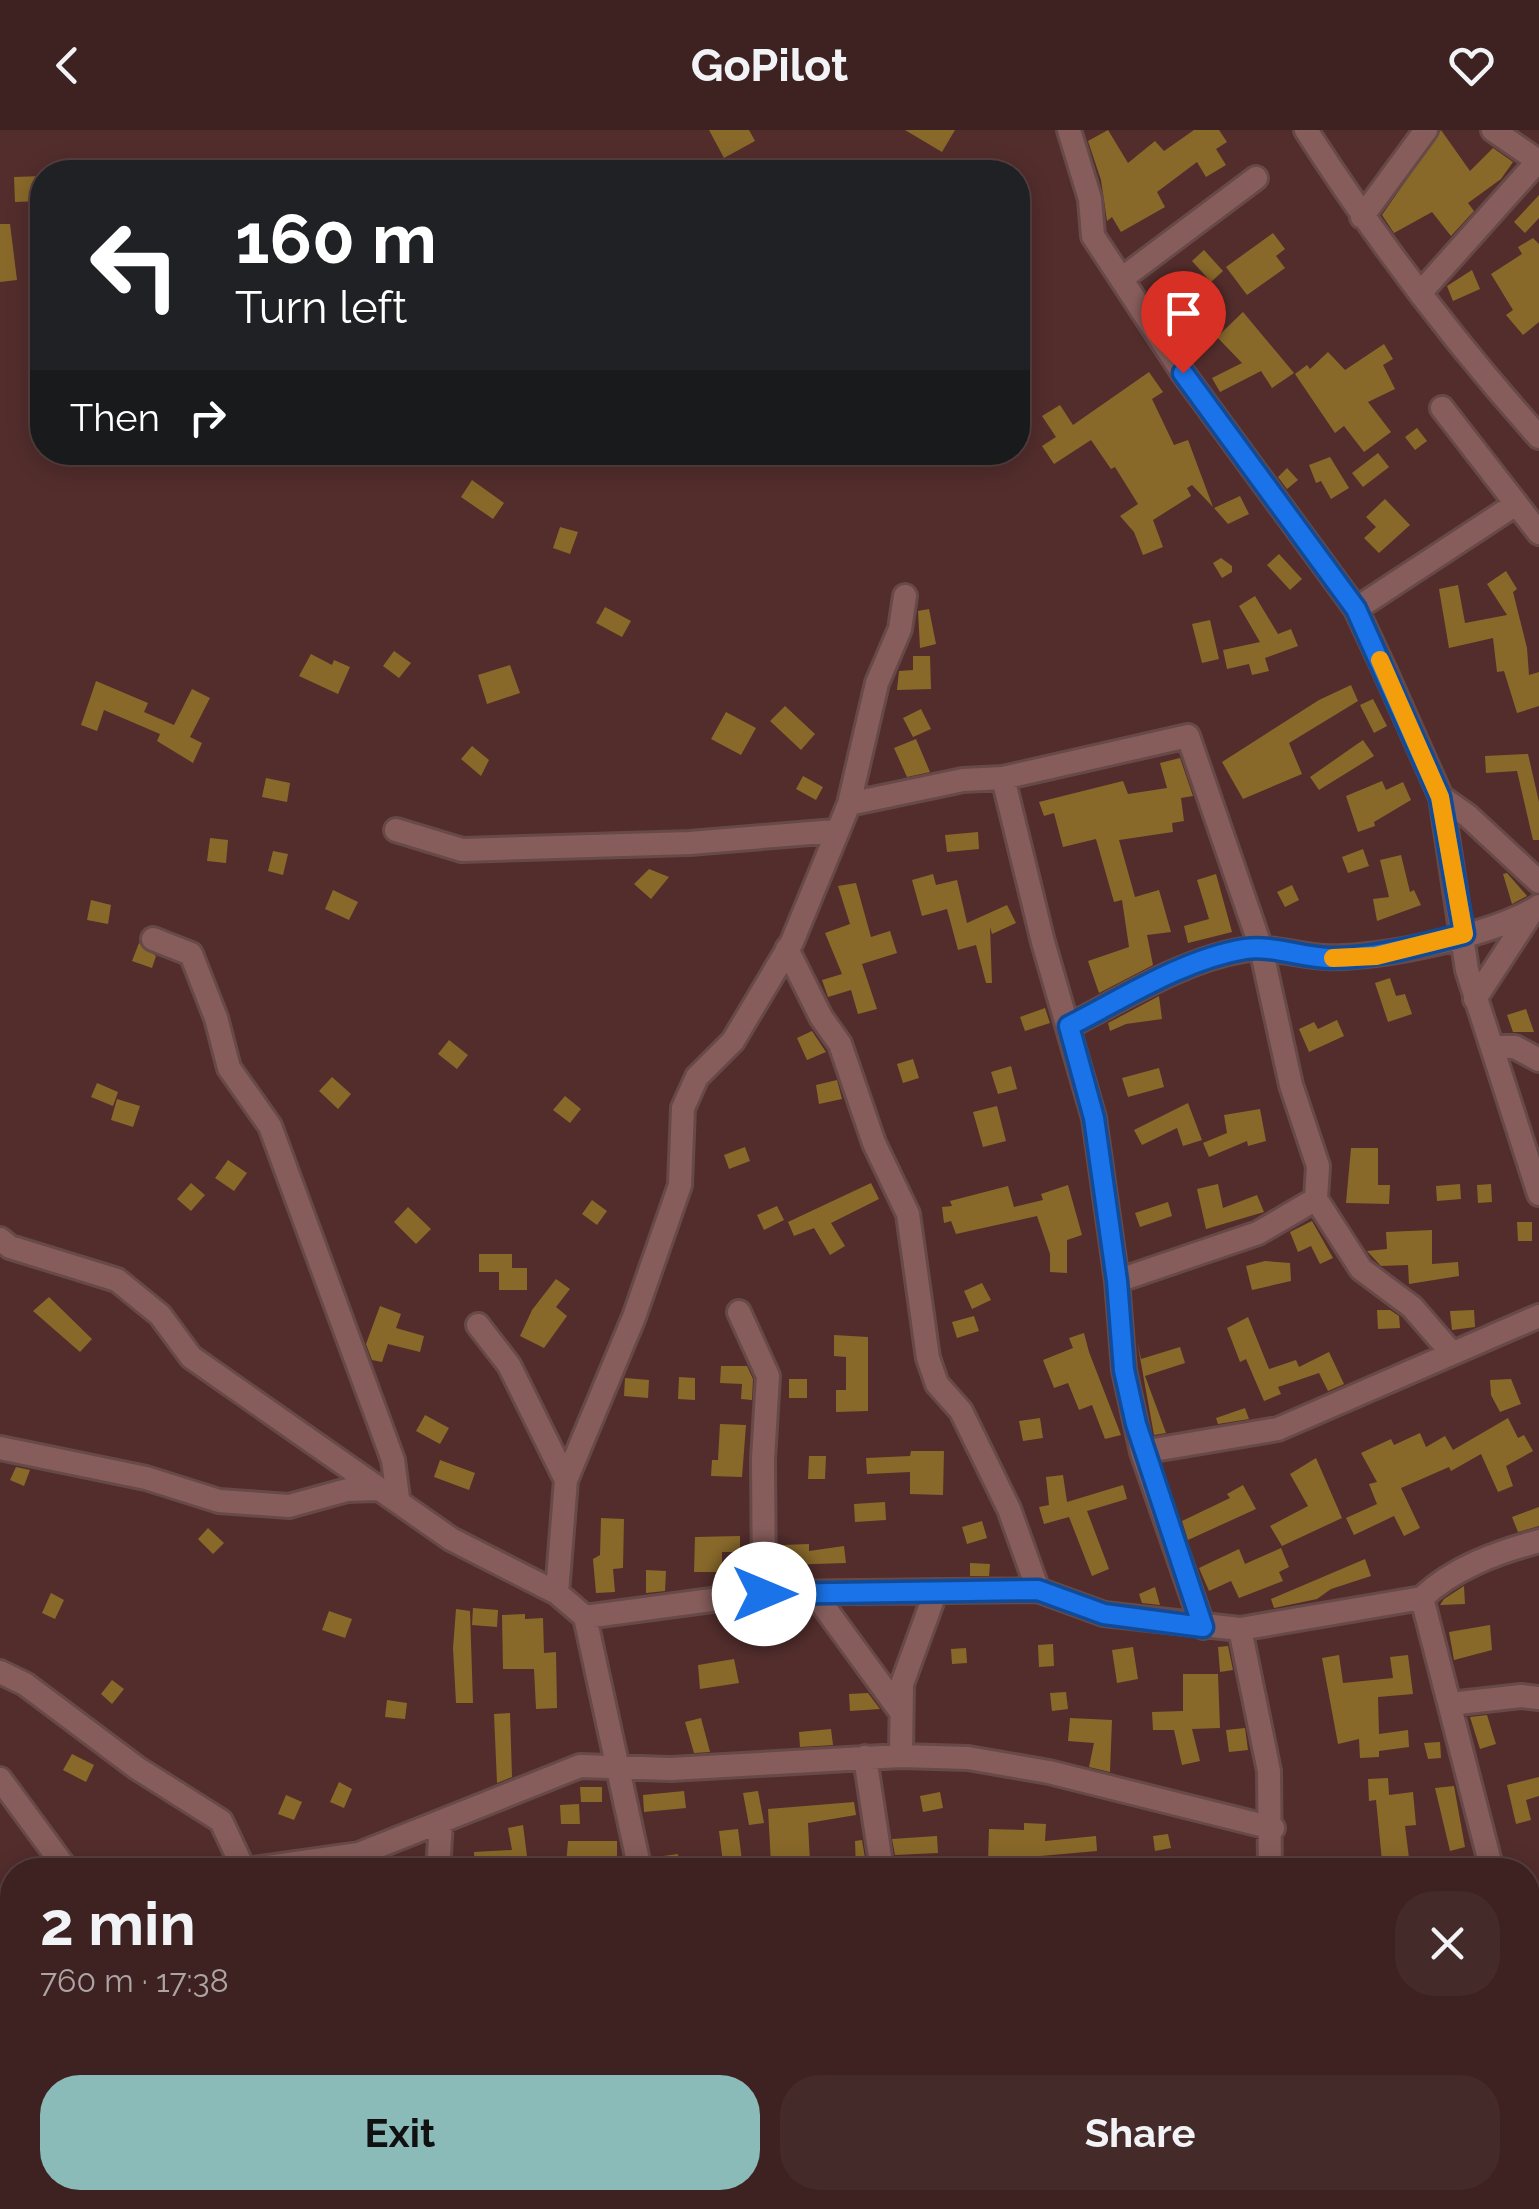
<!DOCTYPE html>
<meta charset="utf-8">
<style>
body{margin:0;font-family:Raleway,sans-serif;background:#452a2a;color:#f1f3f6;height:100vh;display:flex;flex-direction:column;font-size:38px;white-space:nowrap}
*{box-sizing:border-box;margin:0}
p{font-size:32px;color:#ada4a5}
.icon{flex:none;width:55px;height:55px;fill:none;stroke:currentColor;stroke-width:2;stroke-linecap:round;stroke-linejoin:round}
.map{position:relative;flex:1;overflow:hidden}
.drawer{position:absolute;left:0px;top:1728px;width:1540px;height:352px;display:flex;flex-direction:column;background:#3e2221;border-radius:40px 40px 0 0;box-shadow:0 5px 25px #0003,0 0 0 2px #573f3f}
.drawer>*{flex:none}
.guide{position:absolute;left:30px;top:30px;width:1000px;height:305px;border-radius:40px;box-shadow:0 5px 25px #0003,0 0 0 2px #573f3f;background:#202124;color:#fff;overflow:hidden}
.pin{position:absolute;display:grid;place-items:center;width:85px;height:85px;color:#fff;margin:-102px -42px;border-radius:50% 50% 50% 0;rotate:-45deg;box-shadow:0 0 10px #0007}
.pin .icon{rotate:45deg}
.me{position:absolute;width:110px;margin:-55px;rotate:90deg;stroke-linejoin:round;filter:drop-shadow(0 0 8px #0008)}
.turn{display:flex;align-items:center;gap:35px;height:210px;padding:0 40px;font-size:45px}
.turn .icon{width:130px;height:130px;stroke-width:2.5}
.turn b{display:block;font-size:70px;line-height:85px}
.then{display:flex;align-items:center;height:95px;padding:0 40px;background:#0003;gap:20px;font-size:38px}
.round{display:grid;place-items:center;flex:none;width:105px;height:105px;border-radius:40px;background:#452a2a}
.head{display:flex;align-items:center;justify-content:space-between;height:170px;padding:0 40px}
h1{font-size:60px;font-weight:700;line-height:75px}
.primary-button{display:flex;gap:20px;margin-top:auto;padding:20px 40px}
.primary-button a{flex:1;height:115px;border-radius:40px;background:#8bbbb9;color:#111;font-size:40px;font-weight:700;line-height:115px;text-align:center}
.primary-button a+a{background:#452a2a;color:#f1f3f6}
header{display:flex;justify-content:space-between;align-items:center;height:130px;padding:0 40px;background:#3e2221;font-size:45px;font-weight:700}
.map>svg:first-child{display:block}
.building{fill:#89692a}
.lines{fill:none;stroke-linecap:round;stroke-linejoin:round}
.street-casing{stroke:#674948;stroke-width:28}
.secondary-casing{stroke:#674948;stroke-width:35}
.street{stroke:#865d5b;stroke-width:22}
.secondary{stroke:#a87270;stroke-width:30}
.route-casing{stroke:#114b97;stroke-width:25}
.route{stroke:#1a73e8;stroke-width:18}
.slow{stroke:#f59e0b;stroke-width:18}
</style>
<header><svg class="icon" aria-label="back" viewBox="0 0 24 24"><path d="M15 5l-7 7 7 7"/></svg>GoPilot<svg class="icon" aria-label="heart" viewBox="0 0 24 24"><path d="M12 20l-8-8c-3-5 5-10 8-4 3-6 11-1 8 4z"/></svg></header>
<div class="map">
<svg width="1539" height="2079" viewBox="0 0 1539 2079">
<rect width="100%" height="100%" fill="#522d2c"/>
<path class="building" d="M709,0h40l6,11 -31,17z
M905,0h50l-13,22z
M1108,0l20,33 27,-22 9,10 30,-21h25l8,12 -11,7 10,16 -20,12 -9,-15 -40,30 8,15 -44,25 -9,-15 -5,4 -6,-41 -13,-39z
M1441,0l29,41 23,-23 20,14 -12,17 -33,24 6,8 -23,25 -19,-24 -38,21 -12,-18z
M42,46v25l-27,1 -1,-25z
M1539,65v23l-14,15 -11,-11z
M0,94h10l7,56 -17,2z
M1273,103l12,16 -9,7 9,12 -38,27 -21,-28z
M1533,108l6,6v78l-16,13 -17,-20 7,-5 -22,-36 31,-20 -4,-7z
M1204,120l19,21 -12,11 -19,-21z
M1472,140l8,19 -27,12 -6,-15z
M1243,182l51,61 -22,15 -11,-17 -41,21 -8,-14 30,-15 -25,-26z
M1384,214l9,15 -10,6 12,24 -27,13 23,30 -27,20 -20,-26 -9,7 -40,-59 12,-9 3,4 18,-17 17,18z
M1149,242l14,20 -11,7 22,46 14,-5 25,67 -21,-22 -5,3 4,8 -38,24 10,27 -20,8 -9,-23 -14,-16 18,-12 -23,-37 -4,2 -20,-29 -37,24 -12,-18 14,-9 -14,-21 18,-11 13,20z
M1417,298l10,13 -12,9 -10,-13z
M1378,323l11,14 -26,20 -11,-14z
M1330,327l19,31 -18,11 -10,-18 -5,2 -7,-18z
M1287,338l11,12 -11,9 -9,-12z
M472,350l32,23 -11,16 -32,-22z
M1240,366l9,18 -21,10 -14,-16z
M1385,369l25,26 -31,28 -15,-15 12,-11 -10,-10z
M560,397l18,5 -8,22 -17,-6z
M1279,424l23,25 -12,11 -23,-25z
M1221,428l11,8v6l-10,6 -9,-15z
M1506,441l11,18 -4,3 14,56 2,27 10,-3v34l-22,7 -13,-42 -7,1 -4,-34 -44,10 -10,-59 19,-4 7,38 42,-8 -20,-31z
M1255,466l23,38 13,-5 7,17 -33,12 4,13 -17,4 -3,-11 -22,5 -4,-19 37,-8 -21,-36z
M605,477l26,14 -9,16 -26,-14z
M929,479l7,35 -16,4 -2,-37z
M1210,490l9,39 -17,4 -10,-39z
M394,521l17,12 -12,15 -16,-12z
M311,524l21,11 2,-5 16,7 -12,27 -39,-18z
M913,526h17l1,33 -34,1 2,-19 14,-1z
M510,535l10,28 -33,11 -9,-29z
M96,551l52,22 -4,9 30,13 18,-36 18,9 -20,39 12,6 -9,20 -36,-22 3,-7 -56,-24 -7,21 -16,-6z
M1351,555l7,16 -69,42 13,31 -59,25 -21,-37 97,-62z
M1373,569l14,27 -13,7 -14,-28z
M785,576l30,28 -14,16 -31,-29z
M921,579l10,20 -18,8 -10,-19z
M726,582l30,16 -15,27 -30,-16z
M916,609l14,33 -23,5 -13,-29z
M1363,610l11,16 -55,34 -9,-13z
M472,616l17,14 -8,16 -20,-17z
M1528,624l11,48v38h-6l-16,-69 -31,2 -1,-17z
M1180,628l13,38 -12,2 3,23 -12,2 1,9 -54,8 16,57 24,-7 12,42 -24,3 6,30 -54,28 -11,-32 41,-14 -7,-47 -8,2 -18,-63 -33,8 -9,-34 -10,3 -5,-14 84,-21 5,13 39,-6 -7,-25z
M803,646l20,11 -7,13 -20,-11z
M266,648l24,5 -3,19 -25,-5z
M1382,651l4,9 17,-8 8,18 -37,22 1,4 -17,6 -12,-36z
M978,702l1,17 -32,3 -2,-17z
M210,708l18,2 -2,23 -19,-2z
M1363,719l6,17 -21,7 -6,-16z
M273,721l15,3 -5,21 -15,-4z
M1401,725l9,37 4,-2 7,15 -44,16 -4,-22 16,-2 -9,-37z
M649,739l20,8 -18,22 -17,-15z
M1507,743l20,23 -15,8 -9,-30z
M933,744l3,11 21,-5 10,43 40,-18 9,18 -24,11 -2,-7 2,56h-6l-10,-38 -18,5 -11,-41 -25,7 -10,-36z
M1216,744l16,58 -44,11 -4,-17 25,-7 -12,-39z
M856,753l15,54 19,-6 7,22 -35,11 15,45 -19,5 -7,-24 -23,7 -6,-17 20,-6 -17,-41 25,-9 -12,-38z
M1292,755l7,15 -14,7 -8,-15z
M333,760l25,12 -9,18 -24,-11z
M91,770l20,5 -3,19 -21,-4z
M139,813l17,13 -4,12 -20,-7z
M1390,848l6,18 9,-2 7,20 -24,8 -13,-39z
M1159,866l3,23 -36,5 -16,7 -2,-8z
M1045,878l5,15 -25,8 -5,-14z
M1526,879l8,23h-21l-6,-17z
M1337,890l7,16 -35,16 -10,-23 15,-7 4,7z
M812,901l14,21 -19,8 -10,-22z
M449,910l19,15 -11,14 -19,-15z
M913,929l6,19 -16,5 -6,-19z
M1011,936l6,23 -19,5 -7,-22z
M1159,938l5,19 -36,10 -6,-19z
M332,947l19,17 -13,15 -19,-18z
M837,950l5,19 -23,5 -3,-19z
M97,953l21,9 -5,14 -22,-9z
M565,966l16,13 -11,14 -17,-13z
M117,969l23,7 -7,21 -22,-7z
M1188,973l14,37 -19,6 -6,-18 -35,17 -8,-15z
M997,976l9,35 -23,6 -10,-35z
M1260,979l6,32 -18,5 -1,-5 -38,16 -6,-14 24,-10 -3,-18z
M745,1017l5,14 -21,8 -5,-14z
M1351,1018h27v37h12l-1,19 -43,-1z
M228,1030l19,13 -13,18 -19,-13z
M191,1053l14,12 -14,16 -14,-12z
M871,1053l8,16 -48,24 14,23 -15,9 -16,-27 -20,8 -6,-14z
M1218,1054l5,24 34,-13 7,17 -58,17 -9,-40z
M1460,1054l1,15 -24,2 -1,-15z
M1491,1054l1,18 -14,1 -1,-18z
M1068,1055l14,50 -15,5v33l-17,-1v-18l-13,-38 -81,18 -5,-13 -7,2 -2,-16 10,-1 -2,-5 58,-15 6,21 29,-7 -2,-6z
M592,1070l15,11 -10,14 -15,-11z
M1168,1072l4,14 -32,11 -5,-14z
M777,1076l7,14 -20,10 -7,-15z
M408,1077l23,22 -15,15 -22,-22z
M1312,1091l21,37 -13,6 -9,-18 -13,6 -8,-20z
M1517,1092h15v19h-14z
M1432,1100v34l26,-2 1,14 -50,8 -1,-19 -27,1 -14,-15 20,-2 -1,-17z
M479,1124h33v14h15v22h-28v-18h-20z
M1265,1131l25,2 1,18 -39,9 -6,-24z
M556,1149l14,10 -14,18 11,9 -23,32 -24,-12 12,-26z
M982,1153l9,17 -19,9 -8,-18z
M49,1167l43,42 -12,13 -47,-41z
M380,1176l21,8 -5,14 28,8 -4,16 -32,-8 -6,18 -10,-2 -6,-16z
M1377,1180h13l9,6 1,12 -22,1z
M1474,1180l1,17 -23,3 -2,-19z
M974,1186l5,15 -22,7 -5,-16z
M1248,1187l21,52 27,-9 3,7 30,-15 15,32 -16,7 -9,-18 -41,14 3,7 -17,7 -18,-42 -6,3 -13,-34z
M1084,1203l5,19 32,83 -16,4 -13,-34 -13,5 -11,-27 -14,5 -11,-28 30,-12 -4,-10z
M834,1205l34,2v74l-32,1v-22h10v-33l-12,-1z
M1137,1211l4,18 39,-12 5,16 -40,13 21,57 -12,2z
M721,1236h26l6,13 -1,21 -11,-1 1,-15 -22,-1z
M679,1247l16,1v22l-17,-1z
M625,1248l24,2 -1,18 -24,-2z
M789,1249h18v19h-18z
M1511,1249l10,25 -21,8 -9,-17 -1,-15z
M1245,1278l4,11 -31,5 -2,-6z
M425,1285l24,13 -9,16 -24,-13z
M1040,1288l3,20 -20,3 -4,-20z
M1508,1288l10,20 6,-3 9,16 -27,15 7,20 -15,6 -17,-38 -30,17 -2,-4 -48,21 19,40 -16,8 -10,-20 -40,19 -8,-17 31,-14 -8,-20 8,-2 -16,-29 30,-14 3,6 26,-12 6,14 19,-11 8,14z
M720,1294l26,1 -4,52 -31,-1 1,-16h6z
M911,1321h33l-1,44 -33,-1v-22l-43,2 -1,-16 44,-2z
M809,1326h17l-1,23h-17z
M1316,1328l26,60 -60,28 -12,-20 38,-20 -18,-32z
M440,1330l35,13 -6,17 -35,-13z
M16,1337l14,3 -6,16 -14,-6z
M1063,1345l4,27 56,-17 4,14 -40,12 22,58 -17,7 -23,-59 -25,7 -5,-17 10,-2 -3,-28z
M1243,1355l13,24 -68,31 -6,-19 48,-23 -3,-4z
M885,1372l1,18 -31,2 -1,-18z
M1539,1377v19l-21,6 -6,-15z
M601,1388l23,1 -1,49 -10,1 2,23 -19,1 -3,-34 7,-4z
M982,1391l5,17 -20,6 -5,-17z
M208,1398l16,15 -11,11 -15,-15z
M740,1406v16h-18v20h-28l1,-35z
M809,1414v7l35,-5 2,17 -63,2 -1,-20z
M1281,1418l8,19 -10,5 4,9 -44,17 -8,-17 -22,10 -10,-23 40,-19 6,15z
M1365,1429l6,17 -40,13 -14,10 -43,9 -3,-9z
M970,1433l20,1 -1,12h-19z
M646,1440l20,1 -1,20 -19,2z
M1464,1456l1,18 -25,1 4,-6z
M1155,1457l5,18 -18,-2 -3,-9z
M51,1463l13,7 -9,19 -13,-6z
M473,1478l25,2 -1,17 -25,-2z
M456,1479l14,2 3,92h-17l-3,-55z
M329,1481l23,8 -7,19 -23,-8z
M525,1484v5l18,-1 1,35 12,-1 1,56 -21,1 -2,-40h-31l-1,-54z
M1490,1495l2,25 -38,10 -5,-28z
M1053,1514l1,22 -15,1 -1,-22z
M1228,1516l5,24 -13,2 -2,-25z
M1133,1517l5,32 -21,4 -5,-33z
M966,1518l1,15 -15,1 -1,-15z
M1339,1525l4,28 50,-5 -3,-21 18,-2 5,39 -35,3 1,37 29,-4 1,17 -30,4v6l-19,1 -1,-19 -21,5 -16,-86z
M734,1529l5,24 -39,6 -2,-24z
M1183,1544h35l2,54 -28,1 8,32 -18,4 -8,-35h-21l-1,-18 31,-1z
M112,1550l12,9 -12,15 -11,-10z
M1066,1562l2,17 -16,2 -2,-18z
M868,1563l12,16 -30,2 -1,-17z
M387,1570l20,3 -2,16 -20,-2z
M510,1583l2,64 -15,6 -3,-69z
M1487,1585l9,29 -16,5 -10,-32z
M701,1588l9,34 -16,1 -9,-31z
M1070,1588l42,2 -2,52 -21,-5 5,-24 -26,-2z
M1245,1598l3,22 -19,2 -3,-22z
M831,1599l2,16 -33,2 -1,-15z
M1440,1612l1,16 -13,1 -4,-16z
M72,1624l22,11 -8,17 -23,-12z
M1539,1647v19l-13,4 5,20 -15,4 -9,-39z
M1388,1648l1,17 24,-3 3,33 -11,1 4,32 -27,3 -6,-61 -7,1 -1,-22z
M339,1652l13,7 -8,19 -14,-6z
M1454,1656l11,61 -15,4 -15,-63z
M580,1657h22v15h-21z
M684,1661l2,17 -42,4 -1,-17z
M758,1661l6,32 -15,2 -6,-32z
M940,1662l3,16 -20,4 -3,-16z
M286,1665l16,7 -8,18 -16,-6z
M854,1672l2,13 -48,8 2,39 -39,2 -3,-55z
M579,1674l1,20h-19l-1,-19z
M1024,1693l22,1 -1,17 51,-5 1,15 -68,6v7l-22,3 -1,-6 -18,1 1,-33 35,1z
M523,1695l5,39 -53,5 -1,-17 38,-2 -4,-22z
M738,1699l4,32 -19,2 -4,-32z
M1168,1704l3,14 -16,3 -2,-15z
M937,1706l1,17 -43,2 -3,-16z
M862,1710l5,30h-11l-1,-29z
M568,1711h49v21l-51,2z
M678,1724l2,16h-22l-2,-13z"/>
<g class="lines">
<g class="street-casing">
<path id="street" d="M1069,0l21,69 3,37 90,137 173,236 28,60 57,128 26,173 72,224
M1306,0c70,109 147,211 233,307
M1493,0l45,31
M1362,87l64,-87
M1124,147l132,-99
M1422,161l117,-131
M1442,278l97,125
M1356,479l157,-103
M1003,648l40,164 51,176 23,163 7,89 18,82 61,175
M1441,667l27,19 71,66
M849,674l114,-24 40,-2 185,-42 73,212 30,137 27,81 -2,33 45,70 51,38 38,44
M396,700l66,20 228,-7 145,-12
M153,809l38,15 25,64 13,50 41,58 123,334 5,38
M787,819l34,68 19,27 34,99 34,71 20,144 9,26 24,27 48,98 29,81
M1475,869l58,-89
M1069,896c55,-28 114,-66 174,-76 27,-5 56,6 83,7 51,3 172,-23 213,-51
M1495,917h20l24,13
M0,1109l10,8 107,33 43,35 31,42 260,182 106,54 28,24 55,253
M1117,1151l141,-48 58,-34
M739,1182l29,64 -5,83 1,134
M478,1195l31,40 57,115
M0,1318l146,30 73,23 70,5 58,-16 30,-1
M1142,1322l136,-23 261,-113
M557,1463l9,-113 68,-163 46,-132 3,-77 14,-31 36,-36 59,-99 57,-138 28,-121 23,-54 5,-33
M814,1463l84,115
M1422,1468l70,272
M585,1487l179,-24 274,-3 66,24 136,15 182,-31c31,-30 76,-46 117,-57
M1240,1499l29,142 1,99
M0,1542l25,12 112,84 84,53 23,49
M1450,1574l71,-8 18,2
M901,1626l1,-72 34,-93
M865,1627l17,113
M0,1649l67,91
M246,1740l113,-16 221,-88 91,3 230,-13 67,2 81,14 224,56
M438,1740l3,-48
M0,1814l12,-3
M1528,1842l10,27
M0,1978l12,8
M146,2068l20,11
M500,2068l3,11
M1331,2068l2,11
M0,2069l12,-5
M733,2077l49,-9
M295,2079l3,-11"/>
</g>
<g class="secondary-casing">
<path id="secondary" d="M1528,1889l11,-22
M1528,1957l11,-22
M1439,2079l5,-11
M1470,2079l5,-11"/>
</g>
<use href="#street" class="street"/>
<use href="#secondary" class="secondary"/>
</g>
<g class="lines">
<g class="route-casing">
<path id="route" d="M764,1464l274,-4 66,24 99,13 -67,-203 -12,-54 -7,-89 -23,-163 -25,-92c55,-28 115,-67 176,-77 26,-4 56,8 83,9 47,1 91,-13 136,-24l-24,-137 -84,-188 -173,-236"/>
</g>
<use href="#route" class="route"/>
<path class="slow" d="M1333,828l43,-2 88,-22 -24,-137 -60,-137"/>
</g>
</svg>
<div class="pin" style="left:1183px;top:243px;background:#d93025"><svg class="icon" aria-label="arrive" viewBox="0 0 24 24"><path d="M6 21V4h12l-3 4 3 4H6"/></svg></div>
<svg class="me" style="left:764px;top:1464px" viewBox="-20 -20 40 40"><circle r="19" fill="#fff"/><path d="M0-13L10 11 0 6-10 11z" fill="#1a73e8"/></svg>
<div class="guide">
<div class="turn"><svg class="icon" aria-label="left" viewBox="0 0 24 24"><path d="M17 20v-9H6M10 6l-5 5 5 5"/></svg><div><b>160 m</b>Turn left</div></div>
<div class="then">Then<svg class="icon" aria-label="right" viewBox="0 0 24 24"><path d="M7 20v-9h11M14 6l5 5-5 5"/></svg></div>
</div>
<section class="drawer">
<div class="head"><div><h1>2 min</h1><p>760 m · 17:38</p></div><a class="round"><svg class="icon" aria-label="close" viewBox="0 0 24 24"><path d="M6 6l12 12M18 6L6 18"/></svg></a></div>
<div class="primary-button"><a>Exit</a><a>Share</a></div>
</section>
</div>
